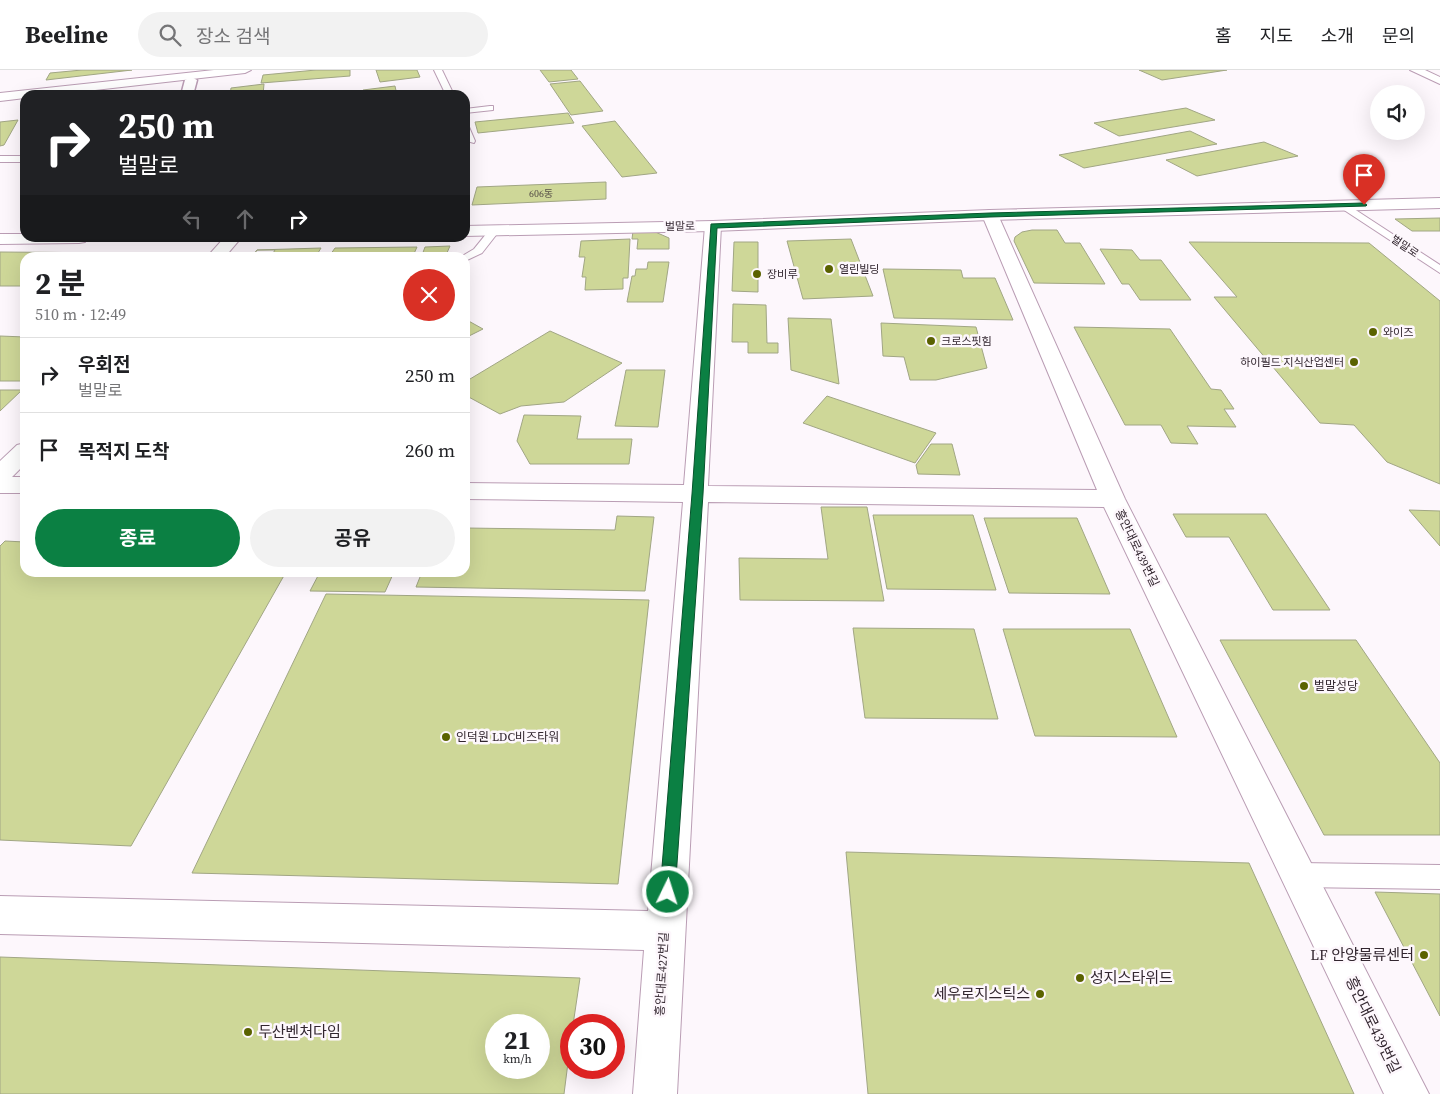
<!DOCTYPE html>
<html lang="ko">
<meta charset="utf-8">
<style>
body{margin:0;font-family:"Source Serif 4","Noto Sans KR",serif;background:#f2f2f2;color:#202124;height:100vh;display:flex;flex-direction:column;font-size:19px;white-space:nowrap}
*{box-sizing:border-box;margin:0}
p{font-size:16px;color:#757577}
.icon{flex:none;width:28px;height:28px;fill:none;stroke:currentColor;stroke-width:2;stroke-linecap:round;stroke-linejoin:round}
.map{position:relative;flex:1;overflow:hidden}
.details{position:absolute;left:20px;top:182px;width:450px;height:325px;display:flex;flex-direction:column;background:#fff;border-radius:15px;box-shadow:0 5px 20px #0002}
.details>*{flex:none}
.banner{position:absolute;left:20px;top:20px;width:450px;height:152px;border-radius:15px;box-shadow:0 5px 20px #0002;background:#202124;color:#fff;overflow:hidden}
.fabs{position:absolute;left:1370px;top:15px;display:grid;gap:10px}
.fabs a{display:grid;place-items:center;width:55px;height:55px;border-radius:50%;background:#fff;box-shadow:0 5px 20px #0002;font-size:25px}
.speed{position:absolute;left:485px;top:944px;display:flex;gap:10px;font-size:25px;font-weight:700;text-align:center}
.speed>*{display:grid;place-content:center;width:65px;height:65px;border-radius:50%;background:#fff;box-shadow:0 5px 20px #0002;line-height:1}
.speed small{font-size:12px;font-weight:400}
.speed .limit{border:8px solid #d22;background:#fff;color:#111}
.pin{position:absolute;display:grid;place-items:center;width:42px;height:42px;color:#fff;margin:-51px -21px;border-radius:50% 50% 50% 0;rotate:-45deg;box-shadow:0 0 5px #0007}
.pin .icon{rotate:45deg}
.me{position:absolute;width:55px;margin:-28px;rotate:4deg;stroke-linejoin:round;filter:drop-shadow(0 0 4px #0008)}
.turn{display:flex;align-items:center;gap:18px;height:105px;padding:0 15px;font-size:22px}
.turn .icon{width:65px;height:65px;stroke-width:2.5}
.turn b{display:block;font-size:35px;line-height:42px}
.lanes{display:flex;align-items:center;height:48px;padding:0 15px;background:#0003;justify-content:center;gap:25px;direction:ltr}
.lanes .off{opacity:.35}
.round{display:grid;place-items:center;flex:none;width:52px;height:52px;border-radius:26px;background:#f2f2f2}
.overview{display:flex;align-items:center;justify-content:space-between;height:85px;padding:0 15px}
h1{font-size:30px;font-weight:700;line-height:38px}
.primary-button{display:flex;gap:10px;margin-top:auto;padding:10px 15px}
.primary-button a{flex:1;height:58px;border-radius:30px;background:#0b8043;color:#fff;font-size:20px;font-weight:700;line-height:58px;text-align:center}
.primary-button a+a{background:#f2f2f2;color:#202124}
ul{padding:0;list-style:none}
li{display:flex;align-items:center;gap:15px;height:75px;padding:0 15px;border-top:1px solid #e0e0e0}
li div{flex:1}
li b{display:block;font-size:19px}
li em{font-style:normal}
header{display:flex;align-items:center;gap:30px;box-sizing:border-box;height:70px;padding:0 25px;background:#fff;border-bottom:1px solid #e0e0e0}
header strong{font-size:24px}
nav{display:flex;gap:28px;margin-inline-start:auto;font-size:18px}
.search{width:350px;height:45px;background:#f2f2f2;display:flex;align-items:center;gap:12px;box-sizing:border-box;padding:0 18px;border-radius:28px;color:#757577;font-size:19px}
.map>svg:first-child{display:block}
.building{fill:#ced798;stroke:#a1a684;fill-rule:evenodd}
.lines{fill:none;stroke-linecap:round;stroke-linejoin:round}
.service-casing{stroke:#ba9db4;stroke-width:2}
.pedestrian-casing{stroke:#ba9db4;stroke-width:3}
.minor-casing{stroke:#ba9db4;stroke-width:2}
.tertiary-casing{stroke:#ba9db4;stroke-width:2}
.service{fill:#fff;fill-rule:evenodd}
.pedestrian{fill:#fff;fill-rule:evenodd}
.minor{fill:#fff;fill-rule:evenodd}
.tertiary{fill:#fff;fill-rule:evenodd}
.route{fill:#0b8043;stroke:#07532c}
.poi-dot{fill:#5a6200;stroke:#fdf7fc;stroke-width:2}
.labels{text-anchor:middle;stroke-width:5;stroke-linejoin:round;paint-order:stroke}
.number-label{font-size:10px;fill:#595249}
.far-street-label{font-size:11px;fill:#32262f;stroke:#fdf7fc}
.far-poi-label{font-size:11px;fill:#32262f;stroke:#fdf7fc;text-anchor:start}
.street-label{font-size:12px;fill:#32262f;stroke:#fdf7fc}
.poi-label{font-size:12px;fill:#32262f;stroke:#fdf7fc;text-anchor:start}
.near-poi-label{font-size:15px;fill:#32262f;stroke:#fdf7fc;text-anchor:end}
.near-street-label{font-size:15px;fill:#32262f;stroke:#fdf7fc}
</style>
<header>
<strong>Beeline</strong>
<div class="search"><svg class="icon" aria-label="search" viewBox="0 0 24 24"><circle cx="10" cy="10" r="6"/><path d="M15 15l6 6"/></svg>장소 검색</div>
<nav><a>홈</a><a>지도</a><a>소개</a><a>문의</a></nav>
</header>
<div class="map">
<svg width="1440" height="1024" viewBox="0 0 1440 1024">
<rect width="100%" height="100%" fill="#fdf7fc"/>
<path class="building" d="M82,0h50l-86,10 4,-7z
M316,0h34v6l-89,7 2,-8z
M376,0h41l3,7 -40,5z
M540,0h31l7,9 -29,3z
M1139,0h88l-65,10z
M580,11l23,30 -32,4 -21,-31z
M264,14l-1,11h-33l1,-7z
M395,16l2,9h-33l-1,-5z
M1186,38l29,12 -96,16 -25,-13z
M568,43l6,10 -96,10 -3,-11z
M18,50l-14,25 -4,1v-24z
M615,51l42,52 -35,4 -40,-51z
M1190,61l27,13 -133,24 -25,-13z
M1264,72l34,14 -101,20 -31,-16z
M606,112v17l-134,6 5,-18z
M1440,148v13h-28l-17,-12z
M1032,160h25l8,13h15l25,41 -71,-1 -20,-42 1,-4 7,-5z
M633,161h20l16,7v11h-32l1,-10h-6z
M630,169l-2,39h-5v11l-38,1 1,-13h-4l3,-20h-6l2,-16z
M851,169l22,57 -70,3 -16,-58z
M734,172h24v50l-26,-1z
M1189,172l180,1 71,58v183l-53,-22 -33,-37 -34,-2 -106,-126h23z
M450,176l-4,9 -25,3 4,-11z
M417,177l-5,11h-84l7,-10z
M321,178l-6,10h-64l6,-8z
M1100,179l32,1 8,10h21l30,40h-51l-11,-16h-7z
M257,180h18l-5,8h-19z
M0,182h1l123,1 -5,5h-94v28h-25z
M648,192h21l-6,40h-36l5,-26h3l1,-7h11z
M883,199l78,1 2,8h32l18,42 -119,-2z
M733,234l33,1 1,38h11v10h-30v-11h-16z
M788,248l43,1 8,65 -48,-14z
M465,249l18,10 -18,9z
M881,253l95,4 11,41 -51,12h-26l-6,-23 -21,-1z
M1074,257l96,2 41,60 10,1 13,19h-10l12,18 -49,-1 11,18 -27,-1 -10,-18h-36z
M550,261l72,32 -58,39 -43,4 -21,8 -35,-19v-13z
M0,266l25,1v44h-25z
M626,300h39l-7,57 -43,-1z
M0,320h22l-22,21z
M827,326l109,37 -21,30 -112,-40z
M524,345l57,1 -4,23h55l-3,25h-99l-13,-23z
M931,374h21l8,31 -42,-1 -2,-9z
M821,437h46l17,94 -144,-1 -1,-42 89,1z
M1409,440l31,1v35z
M1173,444h93l64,96h-57l-44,-73h-43z
M873,445h100l23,75 -109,-1z
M617,446l37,1 -9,74 -229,-4 6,-15h43v-44l150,2z
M984,448h93l33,76 -101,-1z
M5,471l20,1v30h261l-155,274 -131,-6v-294z
M320,502h74l-9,20 -75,-1z
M326,524l323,6 -31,284 -426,-11z
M853,558l121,1 24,90 -133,-1z
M1003,559h127l47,108 -142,-1z
M1220,570h136l84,123v72h-116z
M846,782l403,11 105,231h-486z
M1375,822l65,2v122z
M0,887l580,21 -7,47h-2v14l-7,55h-564zM496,955h43v43h-43z"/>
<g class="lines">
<g class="service-casing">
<path id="service" d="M434,0h8l12,25h-8z
M490,36h3v4l-28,3v-4z
M465,55l4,2 6,14 -1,2 -7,-2z
M0,86h25v6h-25z
M1345,133l95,62v8l-99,-65 -1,-2z
M495,157l5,3 -18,23 -17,8v-3h-6l15,-9 17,-21z
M1299,793l141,2v24l-141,-2 -8,-4 -4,-8 4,-8z"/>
</g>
<g class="pedestrian-casing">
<path id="pedestrian" d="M191,7l6,3 -4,15h-12l4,-15z"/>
</g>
<g class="minor-casing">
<path id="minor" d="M990,140l6,2 2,3 127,284 304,595h-45l-280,-587 -396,-5 -31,592h-44l11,-144 -644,-16v-38l648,15 35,-409 -218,-3v-16l219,2 21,-259 2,-3h12l2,3 -13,260 389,4 -115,-275 2,-3z
M224,168h17l-17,20h-18z
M25,373v21l-13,13h13v16h-25v-32l17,-16z"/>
</g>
<g class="tertiary-casing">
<path id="tertiary" d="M214,0h37l-6,3 -194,22h-26v3l-25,3v-8z
M1410,0h15l15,7v7z
M1440,128v10l-450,12 -277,11 -248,5v-10l248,-5 277,-11z
M0,164h25v4h62l-2,4 -6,1 -79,1z"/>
</g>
<use href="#service" class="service"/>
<use href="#pedestrian" class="pedestrian"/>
<use href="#minor" class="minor"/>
<use href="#tertiary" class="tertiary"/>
</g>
<path class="route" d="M1364,133l3,2 -1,1 -376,11 -273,11 -14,266 -28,398 -2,5 -5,2 -6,-2 -2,-5 32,-398 19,-270 279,-11z"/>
<g class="poi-dot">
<circle cx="829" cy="199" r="5"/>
<circle cx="757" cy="204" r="5"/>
<circle cx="1373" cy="262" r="5"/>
<circle cx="931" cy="271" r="5"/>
<circle cx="1354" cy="292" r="5"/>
<circle cx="1304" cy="616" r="5"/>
<circle cx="446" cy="667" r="5"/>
<circle cx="1424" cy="885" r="5"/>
<circle cx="1080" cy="908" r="5"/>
<circle cx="1040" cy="924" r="5"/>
<circle cx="248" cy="962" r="5"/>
</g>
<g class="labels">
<g class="number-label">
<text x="541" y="127">606동</text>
</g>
<g class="far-street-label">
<text transform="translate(680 156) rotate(-1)" y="4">벌말로</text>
<text transform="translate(1405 176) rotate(34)" y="4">벌말로</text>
</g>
<g class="far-poi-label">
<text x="839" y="203">열린빌딩</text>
<text x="767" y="208">장비루</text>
<text x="1383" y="266">와이즈</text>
<text x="941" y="275">크로스핏힘</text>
<text x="1344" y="296" text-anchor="end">하이필드 지식산업센터</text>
</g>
<g class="street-label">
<text transform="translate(1137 478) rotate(64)" y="4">흥안대로439번길</text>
<text transform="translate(662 904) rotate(-87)" y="4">흥안대로427번길</text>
</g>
<g class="poi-label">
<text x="1314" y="620">벌말성당</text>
<text x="456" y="671">인덕원 LDC비즈타워</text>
</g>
<g class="near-poi-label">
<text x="1414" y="890">LF 안양물류센터</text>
<text x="1090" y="913" text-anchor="start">성지스타위드</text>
<text x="1030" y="929">세우로지스틱스</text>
<text x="258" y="967" text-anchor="start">두산벤처다임</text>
</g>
<g class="near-street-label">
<text transform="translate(1373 955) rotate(64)" y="5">흥안대로439번길</text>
</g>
</g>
</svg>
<div class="fabs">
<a><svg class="icon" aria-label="sound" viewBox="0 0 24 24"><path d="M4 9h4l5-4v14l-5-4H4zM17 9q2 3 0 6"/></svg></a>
</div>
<div class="speed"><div>21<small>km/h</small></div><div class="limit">30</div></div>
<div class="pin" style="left:1364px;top:135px;background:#d93025"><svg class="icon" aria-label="arrive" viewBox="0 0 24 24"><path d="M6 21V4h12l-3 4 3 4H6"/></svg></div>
<svg class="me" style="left:668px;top:822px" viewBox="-20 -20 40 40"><circle r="17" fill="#0b8043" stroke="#fff" stroke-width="3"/><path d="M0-11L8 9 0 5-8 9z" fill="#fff"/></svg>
<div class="banner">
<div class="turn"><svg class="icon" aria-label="right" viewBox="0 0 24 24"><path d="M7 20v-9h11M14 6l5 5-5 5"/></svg><div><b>250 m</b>벌말로</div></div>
<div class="lanes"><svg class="icon off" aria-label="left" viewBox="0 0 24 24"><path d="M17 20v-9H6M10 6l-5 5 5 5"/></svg><svg class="icon off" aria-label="ahead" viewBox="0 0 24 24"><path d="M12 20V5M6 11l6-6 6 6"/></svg><svg class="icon" aria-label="right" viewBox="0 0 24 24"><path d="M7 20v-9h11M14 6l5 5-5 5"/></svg></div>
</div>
<section class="details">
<div class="overview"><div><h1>2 분</h1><p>510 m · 12:49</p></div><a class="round" style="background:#d93025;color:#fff"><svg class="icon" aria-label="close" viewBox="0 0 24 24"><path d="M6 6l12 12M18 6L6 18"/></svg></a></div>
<ul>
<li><svg class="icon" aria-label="right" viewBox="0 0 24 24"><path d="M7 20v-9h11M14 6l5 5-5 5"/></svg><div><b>우회전</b><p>벌말로</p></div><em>250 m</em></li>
<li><svg class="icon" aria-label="arrive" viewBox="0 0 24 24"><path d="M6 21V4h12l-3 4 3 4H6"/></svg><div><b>목적지 도착</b></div><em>260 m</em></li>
</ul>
<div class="primary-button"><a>종료</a><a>공유</a></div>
</section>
</div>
